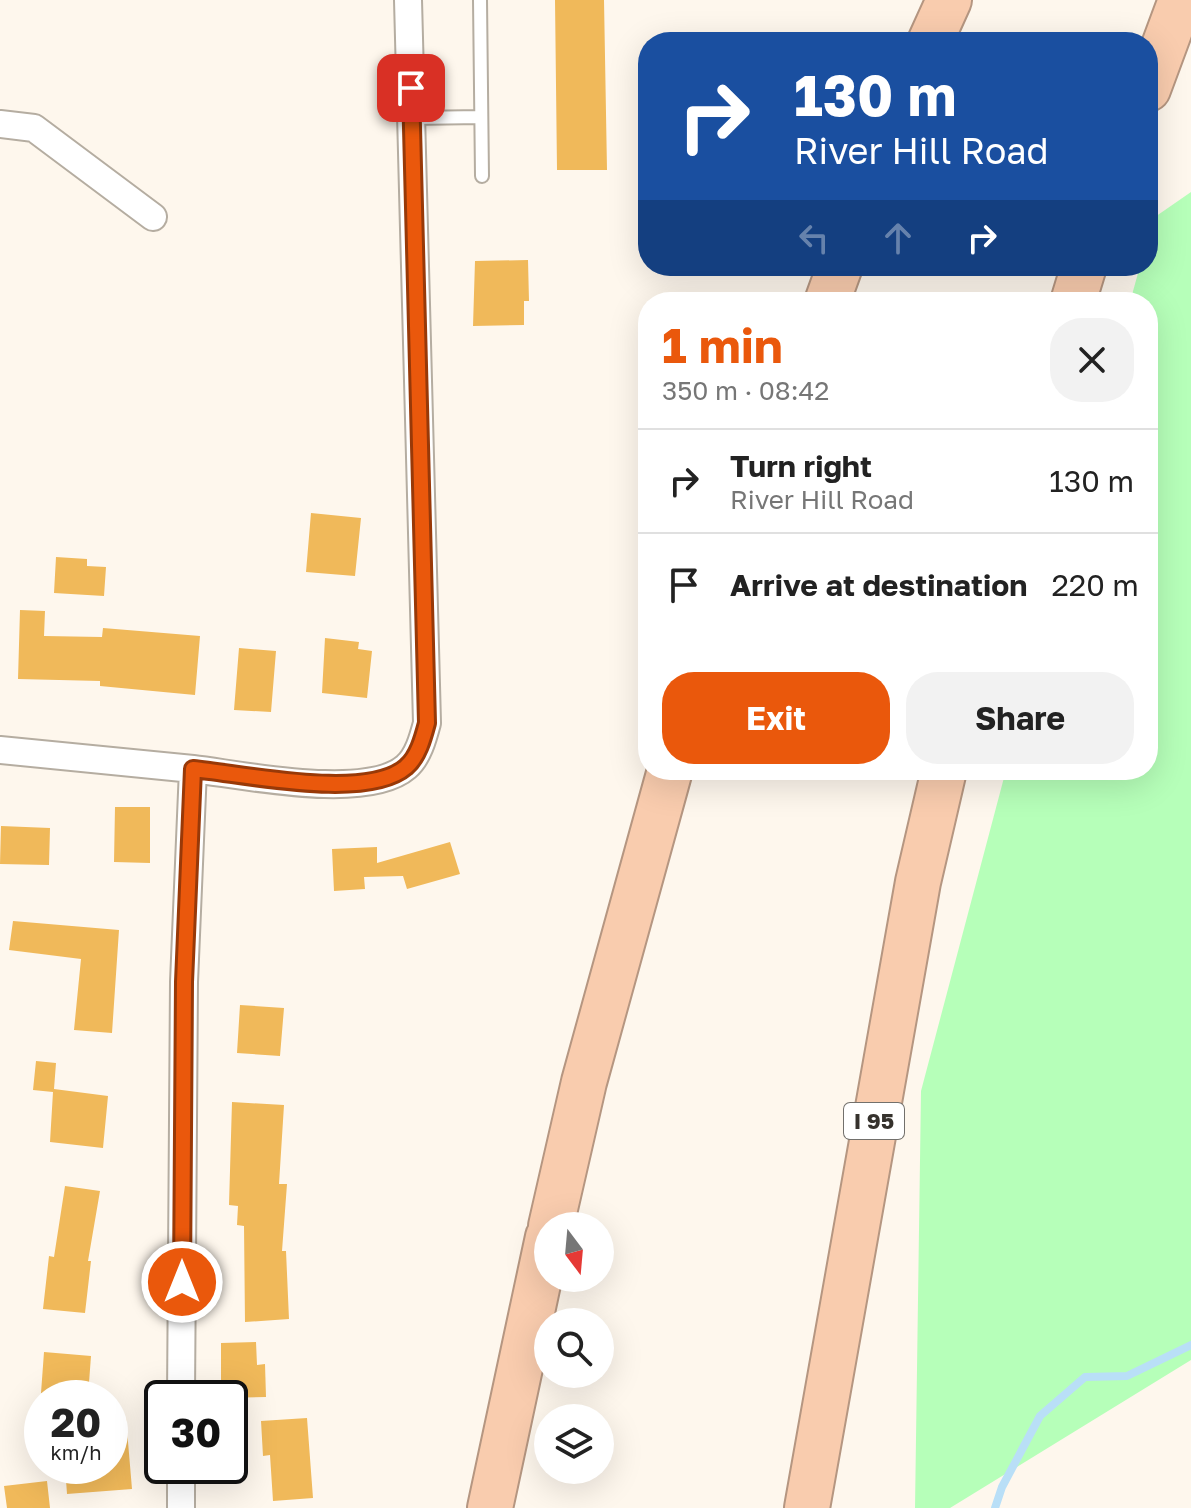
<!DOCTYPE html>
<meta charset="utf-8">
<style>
body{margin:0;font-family:"Golos Text",sans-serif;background:#f2f2f2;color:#222;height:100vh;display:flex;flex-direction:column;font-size:30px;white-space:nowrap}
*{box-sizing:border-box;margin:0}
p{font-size:26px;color:#767676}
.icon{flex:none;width:44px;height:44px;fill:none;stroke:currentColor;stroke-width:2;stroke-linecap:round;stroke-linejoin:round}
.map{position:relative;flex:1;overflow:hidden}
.drawer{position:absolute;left:638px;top:292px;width:520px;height:488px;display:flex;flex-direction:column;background:#fff;border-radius:32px;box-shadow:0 8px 32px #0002}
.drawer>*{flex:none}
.guide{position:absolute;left:638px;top:32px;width:520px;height:244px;border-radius:32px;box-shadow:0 8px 32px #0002;background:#1a4fa0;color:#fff;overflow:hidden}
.needle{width:52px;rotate:164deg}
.buttons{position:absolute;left:534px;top:1212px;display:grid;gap:16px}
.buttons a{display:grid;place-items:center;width:80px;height:80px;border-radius:50%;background:#fff;box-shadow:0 8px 32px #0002;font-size:40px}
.speed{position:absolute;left:24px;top:1380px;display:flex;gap:16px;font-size:40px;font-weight:700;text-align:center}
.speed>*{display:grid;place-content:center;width:104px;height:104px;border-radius:50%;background:#fff;box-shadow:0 8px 32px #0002;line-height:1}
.speed small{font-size:20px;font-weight:400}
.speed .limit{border:4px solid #111;border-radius:12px;background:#fff;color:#111}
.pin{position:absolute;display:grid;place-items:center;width:68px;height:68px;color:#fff;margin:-34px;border-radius:16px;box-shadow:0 4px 12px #0006}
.me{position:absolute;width:88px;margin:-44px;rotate:0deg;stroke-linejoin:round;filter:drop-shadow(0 0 6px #0008)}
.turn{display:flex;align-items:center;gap:28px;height:168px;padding:0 24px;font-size:36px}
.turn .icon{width:104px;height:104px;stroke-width:2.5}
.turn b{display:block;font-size:56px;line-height:68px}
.lanes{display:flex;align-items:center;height:76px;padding:0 24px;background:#0003;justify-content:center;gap:40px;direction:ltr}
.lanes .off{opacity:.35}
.round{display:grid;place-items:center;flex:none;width:84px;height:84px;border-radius:32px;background:#f2f2f2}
.headline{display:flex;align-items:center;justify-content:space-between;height:136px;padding:0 24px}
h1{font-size:48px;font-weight:700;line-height:60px;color:#ea580c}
.primary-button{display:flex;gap:16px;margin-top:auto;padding:16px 24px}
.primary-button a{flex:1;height:92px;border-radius:32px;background:#ea580c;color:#fff;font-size:32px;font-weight:700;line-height:92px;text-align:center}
.primary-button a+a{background:#f2f2f2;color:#222}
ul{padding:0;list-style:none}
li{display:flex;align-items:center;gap:24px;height:104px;padding:0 24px;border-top:2px solid #e0e0e0}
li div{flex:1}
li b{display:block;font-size:30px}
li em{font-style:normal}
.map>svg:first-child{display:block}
.green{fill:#b6ffb9}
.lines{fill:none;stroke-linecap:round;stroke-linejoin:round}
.stream{stroke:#b9dff7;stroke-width:8}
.building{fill:#f0b95a}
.service-casing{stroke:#b5ada1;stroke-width:16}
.minor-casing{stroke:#b5ada1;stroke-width:30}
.motorway-casing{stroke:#b59681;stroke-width:48}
.service{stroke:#fff;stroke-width:12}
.minor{stroke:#fff;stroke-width:26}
.motorway{stroke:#f9ccae;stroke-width:44}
.route-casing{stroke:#983908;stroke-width:20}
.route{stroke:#ea580c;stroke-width:14}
.labels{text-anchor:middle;stroke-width:7;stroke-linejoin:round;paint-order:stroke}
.shield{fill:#fff;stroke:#72706c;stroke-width:2}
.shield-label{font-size:22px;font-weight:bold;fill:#36322d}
</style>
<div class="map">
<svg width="1191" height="1508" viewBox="0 0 1191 1508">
<rect width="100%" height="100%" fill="#fef7ed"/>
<path class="green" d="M1191,192v1168l-241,148h-35l6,-417 85,-321h142v-468h-18l10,-36h8v-31l4,-16z"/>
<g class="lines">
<path class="stream" d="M995,1508l7,-21 38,-71 45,-39 42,-1 64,-31"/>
</g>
<path class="building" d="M555,0h49l3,170h-50z
M528,260l1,41h-5v24l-51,1 2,-65z
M311,513l50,5 -6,58 -49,-4z
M56,557l31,2v7l19,1 -2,29 -50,-3z
M20,610l25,1 -1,25 58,1 1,-9 97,8 -5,59 -95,-9v-5l-82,-2z
M325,638l34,4 -1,7 14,2 -5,47 -45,-5z
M239,648l37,3 -5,61 -37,-2z
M115,807h35v56l-36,-1z
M1,826l49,2 -1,37 -49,-1z
M450,842l10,32 -53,15 -4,-13 -39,1 1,12 -31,2 -2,-42 45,-2v16z
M13,921l106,9 -7,103 -38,-3 7,-71 -72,-9z
M240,1005l44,3 -4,48 -43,-3z
M36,1061l20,2 -2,26 54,7 -5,52 -53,-6 3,-50 -20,-2z
M232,1102l52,3 -5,79h8l-5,67h4l3,68 -44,3 -1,-96 -7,-1 1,-19 -9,-1z
M65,1186l35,5 -12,70h3l-6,52 -42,-4 6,-53 5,1z
M256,1342l1,23 8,-1 1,33 -45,1v-55z
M44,1352l47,4 -3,40 -47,-3z
M110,1418h16l6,71 -65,5 -2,-28h45z
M307,1418l6,80 -40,3 -3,-46 -7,1 -2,-35z
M47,1481l3,27h-43l-3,-22z"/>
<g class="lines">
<g class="service-casing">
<path id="service" d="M480,0l2,176
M412,118l69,-1"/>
</g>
<g class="minor-casing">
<path id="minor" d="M0,124l34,4 119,89
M0,750l193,19 -9,213 -3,416
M193,769c51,6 174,32 213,-2 12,-10 17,-29 21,-44l-19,-723
M181,1508v-42"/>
</g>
<g class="motorway-casing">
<path id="motorway" d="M930,42l19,-42
M1148,89l33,-89
M827,302l13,-36
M1073,302l11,-36
M551,1226l33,-144 86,-312
M490,1508l58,-271
M807,1508l111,-626 26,-112"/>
</g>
<use href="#service" class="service"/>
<use href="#minor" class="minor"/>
<use href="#motorway" class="motorway"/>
</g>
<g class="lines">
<g class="route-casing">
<path id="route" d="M182,1282l2,-300 9,-213c52,5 174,32 213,-2 12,-10 17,-29 21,-44l-16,-635"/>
</g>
<use href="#route" class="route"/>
</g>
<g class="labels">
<rect class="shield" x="844" y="1103" width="60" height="36" rx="6"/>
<g class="shield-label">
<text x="874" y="1129">I 95</text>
</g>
</g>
</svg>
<div class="buttons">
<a><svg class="needle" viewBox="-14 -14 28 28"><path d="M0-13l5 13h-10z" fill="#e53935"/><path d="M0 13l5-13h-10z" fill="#767676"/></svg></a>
<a><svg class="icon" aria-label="search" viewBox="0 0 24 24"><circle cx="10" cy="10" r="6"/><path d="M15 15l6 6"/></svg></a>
<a><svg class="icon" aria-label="layers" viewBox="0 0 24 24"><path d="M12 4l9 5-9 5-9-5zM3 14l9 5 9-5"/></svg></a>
</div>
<div class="speed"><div>20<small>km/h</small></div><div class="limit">30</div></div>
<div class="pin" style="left:411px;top:88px;background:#d93025"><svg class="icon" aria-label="arrive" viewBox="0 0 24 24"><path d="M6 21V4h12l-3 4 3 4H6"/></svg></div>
<svg class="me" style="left:182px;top:1282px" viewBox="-20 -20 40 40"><circle r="17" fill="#ea580c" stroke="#fff" stroke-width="3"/><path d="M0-11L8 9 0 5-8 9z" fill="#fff"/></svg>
<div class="guide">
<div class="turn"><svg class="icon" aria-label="right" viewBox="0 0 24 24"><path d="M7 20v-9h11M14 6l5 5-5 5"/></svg><div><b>130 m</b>River Hill Road</div></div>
<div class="lanes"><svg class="icon off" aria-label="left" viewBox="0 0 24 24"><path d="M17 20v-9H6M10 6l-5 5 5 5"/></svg><svg class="icon off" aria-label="ahead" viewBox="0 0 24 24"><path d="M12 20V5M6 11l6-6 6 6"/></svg><svg class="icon" aria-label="right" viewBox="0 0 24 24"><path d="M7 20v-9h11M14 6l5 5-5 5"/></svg></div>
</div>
<section class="drawer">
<div class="headline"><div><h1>1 min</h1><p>350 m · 08:42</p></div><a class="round"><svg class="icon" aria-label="close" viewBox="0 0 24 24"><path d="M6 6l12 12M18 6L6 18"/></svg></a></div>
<ul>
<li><svg class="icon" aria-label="right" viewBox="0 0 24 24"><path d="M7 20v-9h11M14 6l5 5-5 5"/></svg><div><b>Turn right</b><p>River Hill Road</p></div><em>130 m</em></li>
<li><svg class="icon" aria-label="arrive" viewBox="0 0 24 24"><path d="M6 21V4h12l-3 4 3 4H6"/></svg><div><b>Arrive at destination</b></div><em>220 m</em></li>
</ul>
<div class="primary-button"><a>Exit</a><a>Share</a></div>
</section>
</div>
